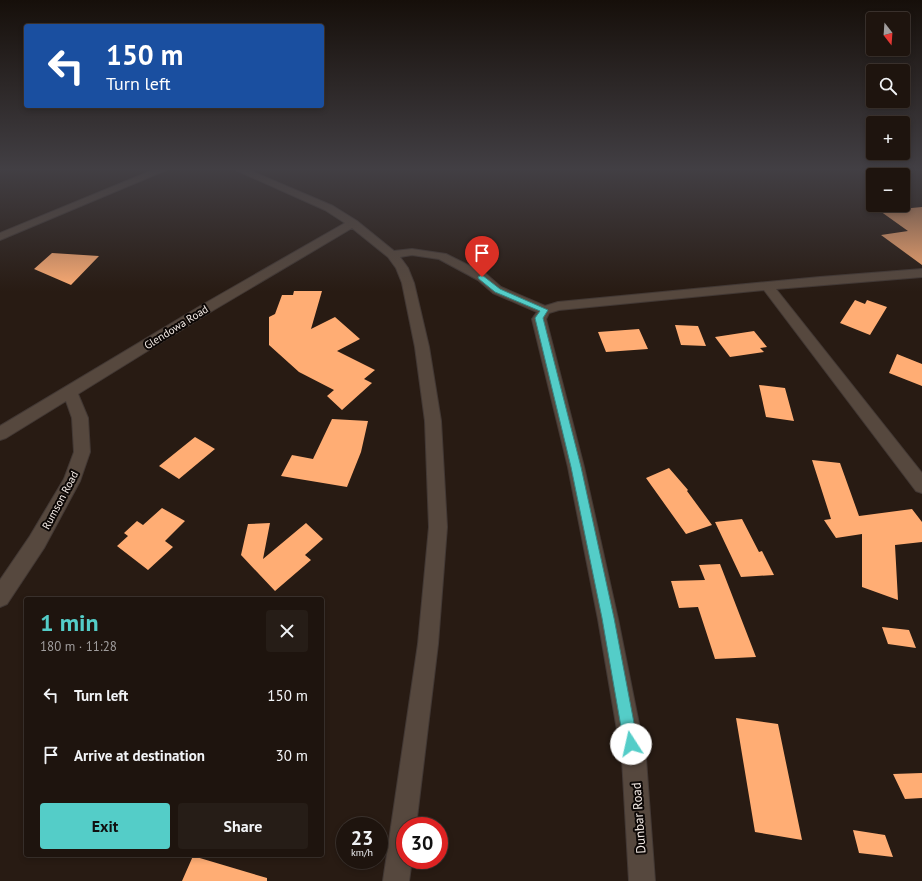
<!DOCTYPE html>
<meta charset="utf-8">
<style>
body{margin:0;font-family:"PT Sans",sans-serif;background:#261d17;color:#f1f3f6;height:100vh;display:flex;flex-direction:column;font-size:15px;white-space:nowrap}
*{box-sizing:border-box;margin:0}
p{font-size:13px;color:#a19e9e}
.icon{flex:none;width:22px;height:22px;fill:none;stroke:currentColor;stroke-width:2;stroke-linecap:round;stroke-linejoin:round}
.map{position:relative;flex:1;overflow:hidden}
.side{position:absolute;left:24px;top:597px;width:300px;height:260px;display:flex;flex-direction:column;background:#1e140e;border-radius:4px;box-shadow:0 2px 6px #0003,0 0 0 1px #3c332e}
.side>*{flex:none}
.banner{position:absolute;left:24px;top:24px;width:300px;height:84px;border-radius:4px;box-shadow:0 2px 6px #0003,0 0 0 1px #3c332e;background:#1a4fa0;color:#fff;overflow:hidden}
.needle{width:26px;rotate:163deg}
.fabs{position:absolute;left:866px;top:12px;display:grid;gap:8px}
.fabs a{display:grid;place-items:center;width:44px;height:44px;border-radius:4px;background:#1e140e;box-shadow:0 2px 6px #0003,0 0 0 1px #3c332e;font-size:20px}
.speed{position:absolute;left:336px;top:817px;display:flex;gap:8px;font-size:20px;font-weight:700;text-align:center}
.speed>*{display:grid;place-content:center;width:52px;height:52px;border-radius:50%;background:#1e140e;box-shadow:0 2px 6px #0003,0 0 0 1px #3c332e;line-height:1}
.speed small{font-size:10px;font-weight:400}
.speed .limit{border:6px solid #d22;background:#fff;color:#111}
.pin{position:absolute;display:grid;place-items:center;width:34px;height:34px;color:#fff;margin:-41px -17px;border-radius:50% 50% 50% 0;rotate:-45deg;box-shadow:0 0 4px #0007}
.pin .icon{rotate:45deg}
.me{position:absolute;width:44px;margin:-22px;rotate:350deg;stroke-linejoin:round;filter:drop-shadow(0 0 3px #0008)}
.turn{display:flex;align-items:center;gap:14px;height:84px;padding:0 16px;font-size:18px}
.turn .icon{width:52px;height:52px;stroke-width:2.5}
.turn b{display:block;font-size:28px;line-height:34px}
.round{display:grid;place-items:center;flex:none;width:42px;height:42px;border-radius:4px;background:#261d17}
.headline{display:flex;align-items:center;justify-content:space-between;height:68px;padding:0 16px}
h1{font-size:24px;font-weight:700;line-height:30px;color:#54cdc8}
.primary-button{display:flex;gap:8px;margin-top:auto;padding:8px 16px}
.primary-button a{flex:1;height:46px;border-radius:4px;background:#54cdc8;color:#111;font-size:16px;font-weight:700;line-height:46px;text-align:center}
.primary-button a+a{background:#261d17;color:#f1f3f6}
ul{padding:0;list-style:none}
li{display:flex;align-items:center;gap:12px;height:60px;padding:0 16px}
li div{flex:1}
li b{display:block;font-size:15px}
li em{font-style:normal}
.map>svg:first-child{display:block}
.building{fill:#ffad74}
.lines{fill:none;stroke-linecap:round;stroke-linejoin:round}
.street-casing{stroke:#423834;stroke-width:2}
.street{fill:#56483e;fill-rule:evenodd}
.route{fill:#54cdc8;stroke:#378582}
.labels{text-anchor:middle;stroke-width:4;stroke-linejoin:round;paint-order:stroke}
.street-label{font-size:11px;fill:#f3eae5;stroke:#0c0705}
.near-street-label{font-size:13px;fill:#f3eae5;stroke:#0c0705}
</style>
<div class="map">
<svg width="922" height="881" viewBox="0 0 922 881">
<rect width="100%" height="100%" fill="#281b13"/>
<path class="building" d="M922,207v58l-41,-30 27,-4 -28,-20z
M52,253l47,3 -28,29 -37,-16z
M294,291h28l-11,38 24,-12 25,22 -23,12 38,19 -11,9 8,4 -30,27 -15,-14 7,-6 -35,-18 -30,-27v-28l6,-3 7,-19h11z
M855,300l10,4 2,-4 20,7 -17,28 -30,-12z
M675,325l23,1 8,20 -25,-1z
M639,329l9,20 -42,3 -8,-20z
M754,331l13,16 -7,1 4,4 -34,5 -15,-20z
M897,354l25,10v22l-33,-13z
M759,385l26,3 9,33 -28,-4z
M332,419l36,2 -7,31 -14,35 -66,-11 11,-21 21,4z
M195,437l20,12 -36,30 -20,-13z
M812,460l28,3 19,53 53,-7 10,13v20l-27,3 3,55 -36,-13v-53l-26,4 -12,-18 7,-1z
M669,468l19,22 -1,1 25,34 -26,9 -40,-56z
M162,508l23,13 -20,20 8,6 -25,23 -31,-24 11,-10 -4,-3 13,-12 6,4z
M742,519l17,33 3,-1 12,24 -33,2 -26,-55z
M270,523l-7,36 43,-36 17,16 -18,16 6,5 -36,31 -34,-36 7,-31z
M720,564l36,93 -41,2 -17,-52 -19,1 -8,-27 34,-1 -6,-15z
M882,627l27,3 7,18 -28,-4z
M736,718l42,6 24,116 -47,-8z
M922,773v25l-17,1 -12,-25z
M853,830l32,5 8,22 -34,-4z
M193,856l74,22v3h-85z"/>
<g class="lines">
<g class="street-casing">
<path id="street" d="M158,168h13l-171,72v-7z
M231,168h13l89,38 24,15 37,30 18,-2 34,5 40,20 15,13 44,19 13,-4 262,-25 102,-8v8l-146,12 146,184v20l-6,-2 -152,-201 -205,20 -10,3 -3,6 38,148 34,152 28,140 9,122h-26l-7,-122 -24,-140 -30,-152 -36,-148 5,-7 -44,-19 -15,-13 -39,-21 -27,-4 -12,2 8,11 6,15 15,64 12,74 6,106 -9,117 -22,182h-11v34h7l-3,21h-26l35,-237 11,-117 -4,-106 -10,-74 -13,-64 -6,-15 -8,-11 -36,-29 -140,83 -134,83 10,24 2,34 -10,29 -36,67 -37,56 -7,3v-27l30,-44 34,-57 10,-27 -2,-34 -6,-17 -60,37 -6,2v-14l202,-121 143,-82 -20,-13z"/>
</g>
<use href="#street" class="street"/>
</g>
<linearGradient id="sky" x2="0" y2="1"><stop stop-color="#160f0a"/><stop offset="0.58" stop-color="#423f44"/><stop offset="1" stop-color="#423f44" stop-opacity="0"/></linearGradient>
<rect width="922" height="292" fill="url(#sky)"/>
<path class="route" d="M482,275l18,14 48,21 -5,8 38,149 33,151 24,126 -2,5 -5,1 -5,-1 -2,-5 -22,-126 -31,-151 -36,-149 5,-7 -45,-19 -16,-13 -1,-2z"/>
<g class="labels">
<g class="street-label">
<text transform="translate(176 327) rotate(-32)" y="4">Glendowa Road</text>
<text transform="translate(60 500) rotate(-62)" y="4">Rumson Road</text>
</g>
<g class="near-street-label">
<text transform="translate(638 818) rotate(-94)" y="5">Dunbar Road</text>
</g>
</g>
</svg>
<div class="fabs">
<a><svg class="needle" viewBox="-14 -14 28 28"><path d="M0-13l5 13h-10z" fill="#e53935"/><path d="M0 13l5-13h-10z" fill="#a19e9e"/></svg></a>
<a><svg class="icon" aria-label="search" viewBox="0 0 24 24"><circle cx="10" cy="10" r="6"/><path d="M15 15l6 6"/></svg></a>
<a>+</a>
<a>−</a>
</div>
<div class="speed"><div>23<small>km/h</small></div><div class="limit">30</div></div>
<div class="pin" style="left:482px;top:277px;background:#d93025"><svg class="icon" aria-label="arrive" viewBox="0 0 24 24"><path d="M6 21V4h12l-3 4 3 4H6"/></svg></div>
<svg class="me" style="left:631px;top:744px" viewBox="-20 -20 40 40"><circle r="19" fill="#fff"/><path d="M0-13L10 11 0 6-10 11z" fill="#54cdc8"/></svg>
<div class="banner">
<div class="turn"><svg class="icon" aria-label="left" viewBox="0 0 24 24"><path d="M17 20v-9H6M10 6l-5 5 5 5"/></svg><div><b>150 m</b>Turn left</div></div>
</div>
<section class="side">
<div class="headline"><div><h1>1 min</h1><p>180 m · 11:28</p></div><a class="round"><svg class="icon" aria-label="close" viewBox="0 0 24 24"><path d="M6 6l12 12M18 6L6 18"/></svg></a></div>
<ul>
<li><svg class="icon" aria-label="left" viewBox="0 0 24 24"><path d="M17 20v-9H6M10 6l-5 5 5 5"/></svg><div><b>Turn left</b></div><em>150 m</em></li>
<li><svg class="icon" aria-label="arrive" viewBox="0 0 24 24"><path d="M6 21V4h12l-3 4 3 4H6"/></svg><div><b>Arrive at destination</b></div><em>30 m</em></li>
</ul>
<div class="primary-button"><a>Exit</a><a>Share</a></div>
</section>
</div>
